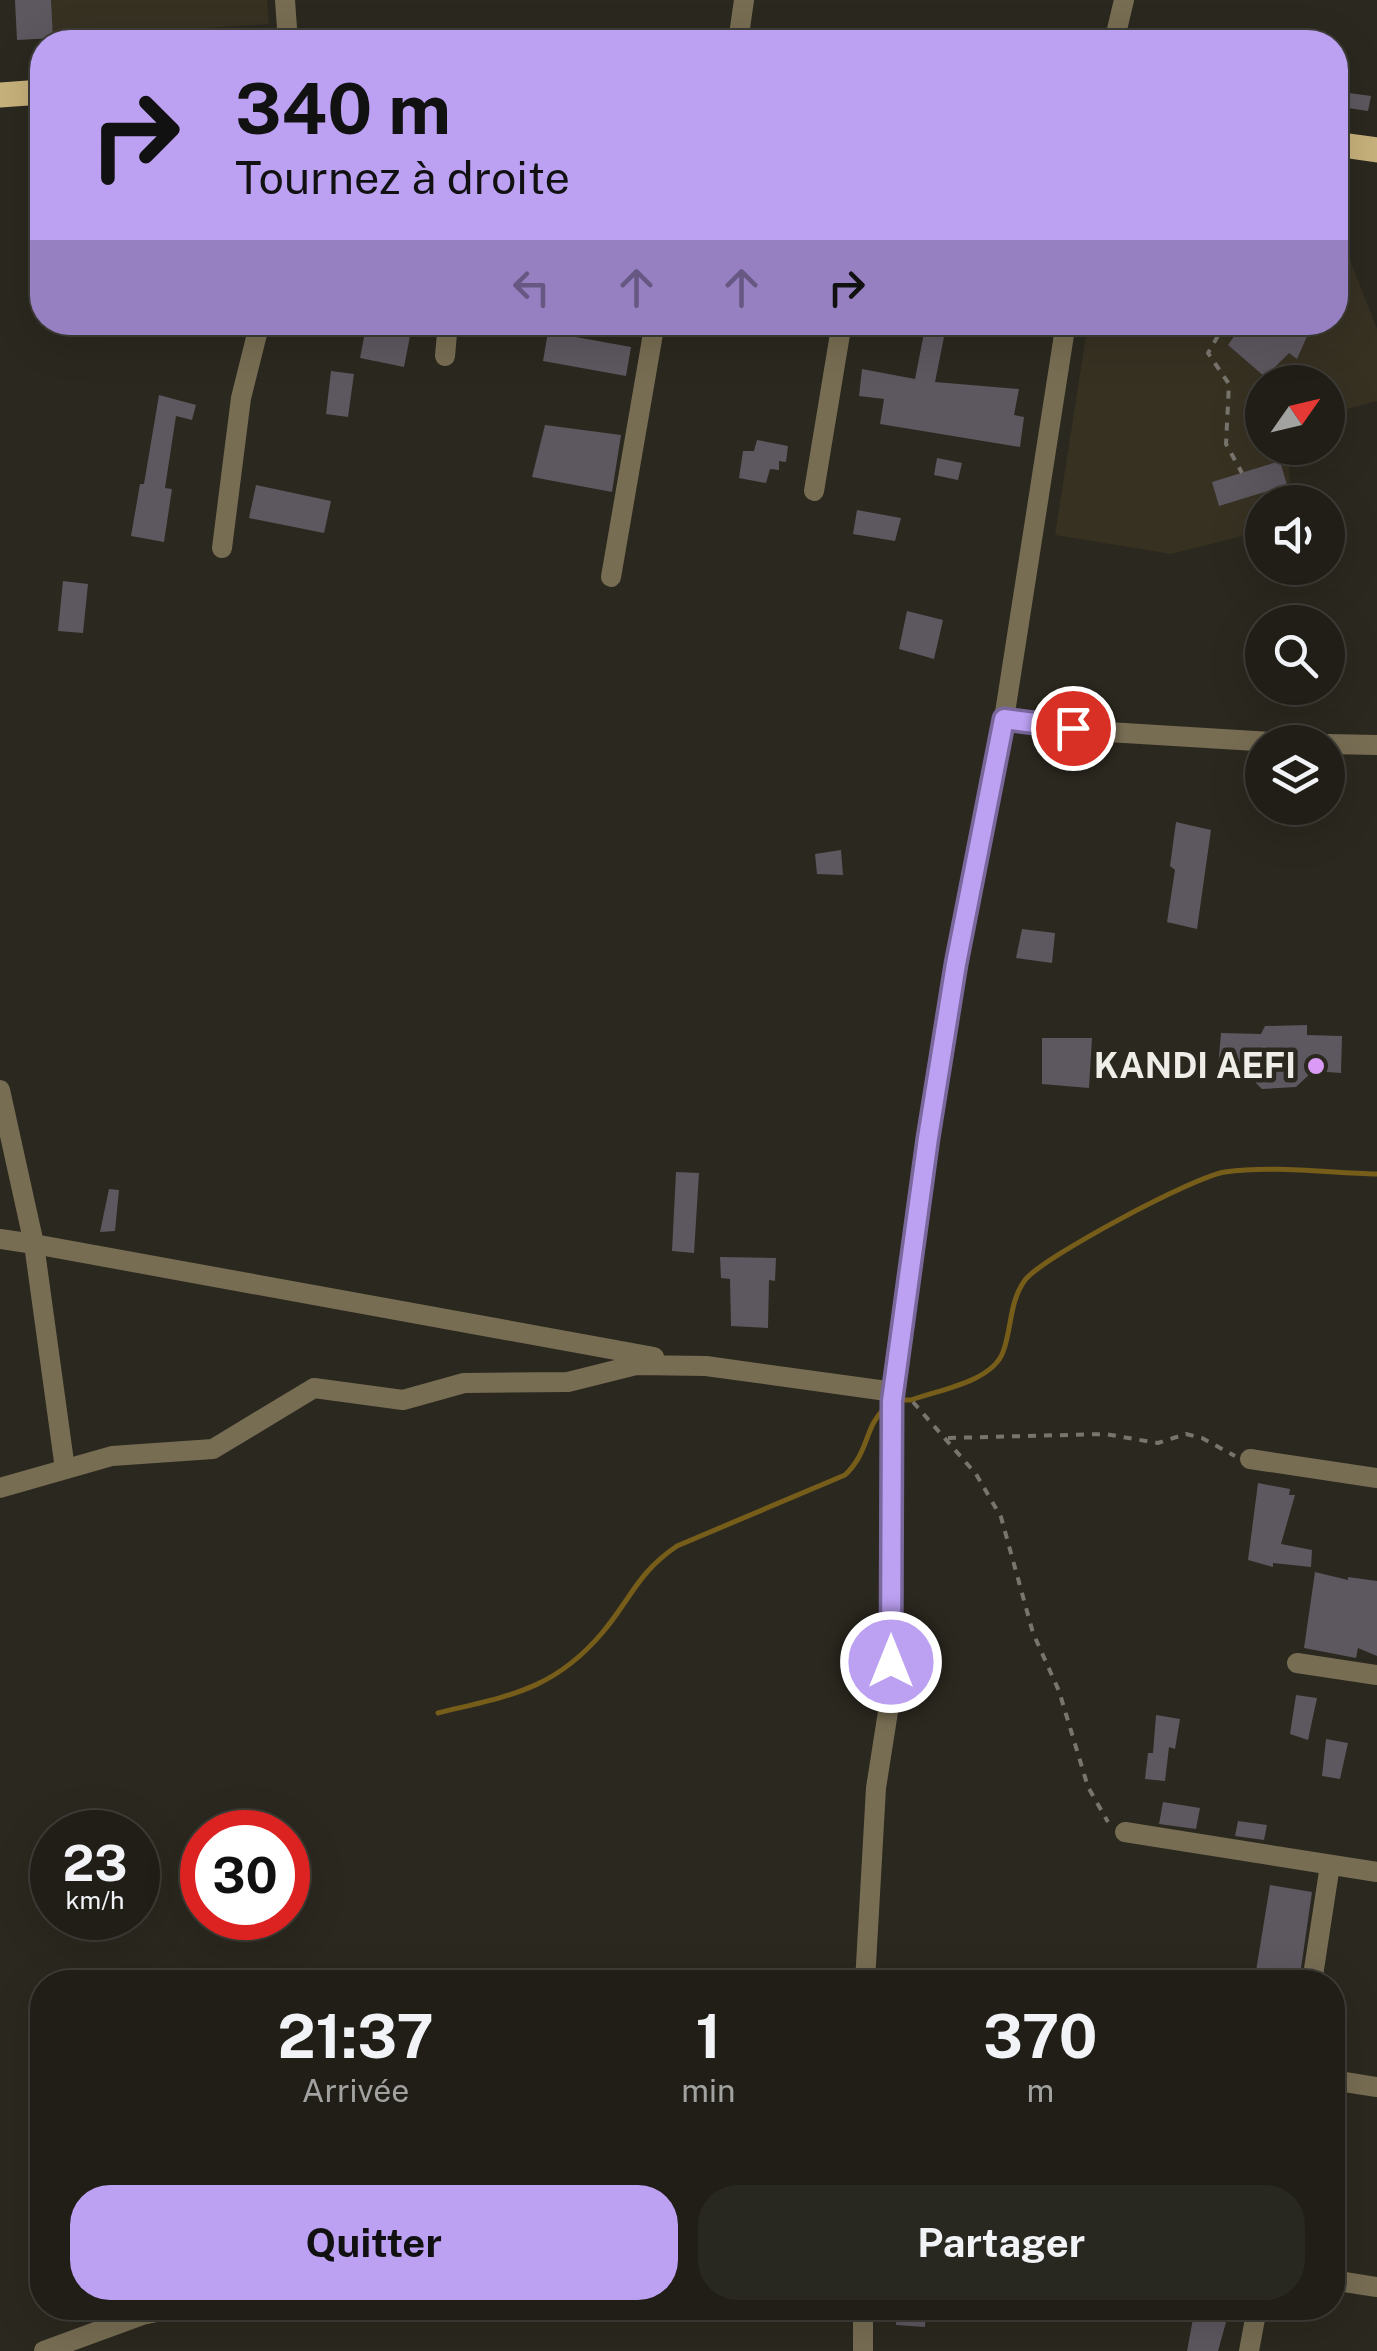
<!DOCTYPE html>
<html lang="fr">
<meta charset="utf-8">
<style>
body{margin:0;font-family:"Public Sans",sans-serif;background:#282720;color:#f1f3f6;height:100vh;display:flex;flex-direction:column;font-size:38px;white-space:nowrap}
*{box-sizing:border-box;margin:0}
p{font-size:32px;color:#a2a2a1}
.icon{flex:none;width:55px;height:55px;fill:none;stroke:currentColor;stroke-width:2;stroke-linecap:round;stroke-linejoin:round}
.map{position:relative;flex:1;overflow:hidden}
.panel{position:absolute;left:30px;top:1970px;width:1315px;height:350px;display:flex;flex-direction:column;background:#201e17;border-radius:40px;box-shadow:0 10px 40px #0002,0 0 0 2px #3d3c36}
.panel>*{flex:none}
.hud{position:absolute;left:30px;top:30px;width:1318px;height:305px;border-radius:40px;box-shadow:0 10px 40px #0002,0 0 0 2px #3d3c36;background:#bca0f2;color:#111;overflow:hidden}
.needle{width:65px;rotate:56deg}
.tools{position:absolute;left:1245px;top:365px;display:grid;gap:20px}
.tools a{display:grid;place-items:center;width:100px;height:100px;border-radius:50%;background:#201e17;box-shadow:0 10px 40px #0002,0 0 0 2px #3d3c36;font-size:50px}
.speed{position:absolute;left:30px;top:1810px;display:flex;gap:20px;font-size:50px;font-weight:700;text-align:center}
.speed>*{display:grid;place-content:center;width:130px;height:130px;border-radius:50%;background:#201e17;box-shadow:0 10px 40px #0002,0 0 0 2px #3d3c36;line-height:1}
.speed small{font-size:25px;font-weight:400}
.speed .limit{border:15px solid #d22;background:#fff;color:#111}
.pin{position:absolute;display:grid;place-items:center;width:85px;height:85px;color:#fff;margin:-42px;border:5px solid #fff;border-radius:50%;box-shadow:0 2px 10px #0007}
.me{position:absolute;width:110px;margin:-55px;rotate:0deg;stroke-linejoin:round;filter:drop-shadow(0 0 8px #0008)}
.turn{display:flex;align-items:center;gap:35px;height:210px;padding:0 40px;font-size:45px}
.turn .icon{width:130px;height:130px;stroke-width:2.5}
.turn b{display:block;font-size:70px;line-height:85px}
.lanes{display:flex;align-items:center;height:95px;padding:0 40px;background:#0003;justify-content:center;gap:50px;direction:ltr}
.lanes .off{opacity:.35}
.eta{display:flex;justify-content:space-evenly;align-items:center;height:170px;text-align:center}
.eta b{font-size:60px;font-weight:700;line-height:70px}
.button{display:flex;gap:20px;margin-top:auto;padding:20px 40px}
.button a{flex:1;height:115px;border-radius:40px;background:#bca0f2;color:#111;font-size:40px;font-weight:700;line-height:115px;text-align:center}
.button a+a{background:#282720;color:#f1f3f6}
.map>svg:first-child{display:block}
.built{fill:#373122}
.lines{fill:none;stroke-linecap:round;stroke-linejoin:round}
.stream{stroke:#765d19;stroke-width:5}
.building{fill:#5d575f}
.path{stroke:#78756e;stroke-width:4;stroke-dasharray:8 8;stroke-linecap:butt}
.street{stroke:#776d53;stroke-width:20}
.primary{stroke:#c7b17b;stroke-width:25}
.route-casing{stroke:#7a689d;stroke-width:25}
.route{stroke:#bca0f2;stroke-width:18}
.poi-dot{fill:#da9af6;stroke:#2b281f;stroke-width:4}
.labels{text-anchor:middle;stroke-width:9;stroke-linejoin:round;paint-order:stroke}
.poi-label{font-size:35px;font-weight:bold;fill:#efede7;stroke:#2b281f;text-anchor:end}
</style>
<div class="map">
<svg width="1377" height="2351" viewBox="0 0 1377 2351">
<rect width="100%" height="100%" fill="#2b281f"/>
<path class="built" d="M15,0h252l2,24 -252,16z
M1335,222l42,107v72l-49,13v-32h-66v66h26l3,54h-29v29l-91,23 -116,-19 33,-212 247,-1z"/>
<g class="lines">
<path class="stream" d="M898,1400h13c27,-10 81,-18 92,-48 9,-24 6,-50 22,-72 18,-23 170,-104 200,-108 47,-7 104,1 152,2
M438,1713c69,-17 115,-22 164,-80 29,-34 35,-60 75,-87l168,-71c25,-24 19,-48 40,-67"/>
</g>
<path class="building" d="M15,0h36l2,38 -36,2z
M1335,91l36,5 -3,15 -33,-5z
M367,322l44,9 -7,36 -44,-9z
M1244,322h47l17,12 -11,25 -8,-6 -24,24 -37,-32z
M926,323l20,4 -11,55 84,7 -5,26 10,2 -4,30 -140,-23 4,-25 -25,-3 3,-27 53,10z
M548,332l83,15 -5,29 -83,-15z
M331,371l23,3 -6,43 -22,-3z
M159,395l37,10 -4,15 -16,-4 -11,72 7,1 -8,53 -33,-6 9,-52h4z
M545,425l76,10 -9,57 -80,-15z
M757,440l31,6 -2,16 -7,-1v9l-9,-1 -4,14 -27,-5 4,-27h11z
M937,458l25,5 -4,17 -24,-5z
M1280,461l7,24 -68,21 -7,-24z
M256,485l75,16 -7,32 -75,-15z
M857,510l44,8 -6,23 -42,-7z
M63,581l25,3 -5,49 -25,-2z
M907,611l36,9 -9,39 -35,-10z
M1176,822l35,8 -14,99 -30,-7 8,-52 -5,-4z
M841,850l2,25 -26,-1 -2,-20z
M1022,929l33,4 -3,30 -36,-5z
M1307,1025v10l35,1 -1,37 -28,-2 -17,16 -34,2 -11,-11v-9l-33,-1 3,-35 40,1 4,-8z
M1042,1038h50l-3,50 -47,-4z
M676,1172l23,1 -5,80 -22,-2z
M109,1189l10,1 -4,41 -15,1z
M720,1257l56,1 -1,23 -6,-1 -1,48 -37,-2 -1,-47 -9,-1z
M1258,1483l32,6 -1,6h6l-14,49 31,6 -1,17 -38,-4v4l-25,-7z
M1315,1572l33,8v-3l29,4v75l-19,-8 -2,10 -52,-10z
M1296,1695l21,3 -9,42 -18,-6z
M1156,1715l24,4 -5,30 -6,-2 -4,34 -20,-2 3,-26h5z
M1326,1739l22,4 -8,36 -18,-3z
M1163,1802l37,6 -4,21 -37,-5z
M1238,1821l29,4 -3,15 -29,-4z
M1270,1885l42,7 -13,90h-21l1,-7 -23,-4z
M897,2308h29l-1,19 -29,-2z
M1195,2308h35l-12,43h-31z"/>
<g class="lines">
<path class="path" d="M1335,235l12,-11
M1226,322l-18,31 21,31 -3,60 16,29
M913,1402l63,72 25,43 32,116 26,58 29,96 20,35
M948,1438l157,-4 53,9 28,-9 16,4 33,18"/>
<path class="street" d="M285,0l3,42
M738,42l6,-42
M1114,42l10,-42
M445,356l3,-34
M814,491l28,-169
M222,548l19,-150 19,-76
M611,577l44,-255
M1004,719l104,13 164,10
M1328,744l49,1
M0,1090l34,154 620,113
M0,1239l34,5 31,225
M1250,1459l127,19
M0,1488l112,-32 101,-7 101,-61 89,12 61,-17 104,-1 68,-17 70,1 188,26
M1297,1663l80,12
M1125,1832l252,40
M865,1982l11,-194 14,-89 2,-298 36,-263 29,-175 47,-244 62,-397
M1312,1982l18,-117
M1332,2080l45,7
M1332,2280l45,7
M863,2308v43
M44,2351l98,-36 34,-7
M1249,2351l8,-43"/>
<path class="primary" d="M0,95l42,-3
M1335,144l42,6"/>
</g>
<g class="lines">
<g class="route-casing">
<path id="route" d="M891,1662l1,-261 36,-263 28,-174 48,-245 69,9"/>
</g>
<use href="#route" class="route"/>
</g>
<circle class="poi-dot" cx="1316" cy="1066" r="10"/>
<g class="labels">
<g class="poi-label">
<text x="1296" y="1078">KANDI AEFI</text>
</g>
</g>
</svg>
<div class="tools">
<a><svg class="needle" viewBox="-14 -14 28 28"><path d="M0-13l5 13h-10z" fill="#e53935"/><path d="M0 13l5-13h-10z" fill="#a2a2a1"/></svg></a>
<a><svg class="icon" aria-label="sound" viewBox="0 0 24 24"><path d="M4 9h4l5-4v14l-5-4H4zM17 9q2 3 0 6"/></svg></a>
<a><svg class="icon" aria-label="search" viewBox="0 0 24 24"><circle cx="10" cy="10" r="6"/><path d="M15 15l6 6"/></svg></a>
<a><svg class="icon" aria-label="layers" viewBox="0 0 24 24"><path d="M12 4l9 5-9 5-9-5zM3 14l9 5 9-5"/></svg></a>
</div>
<div class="speed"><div>23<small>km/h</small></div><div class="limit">30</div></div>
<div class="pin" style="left:1073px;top:728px;background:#d93025"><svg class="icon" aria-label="arrive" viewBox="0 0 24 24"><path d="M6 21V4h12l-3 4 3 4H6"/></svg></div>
<svg class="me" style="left:891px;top:1662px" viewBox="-20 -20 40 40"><circle r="17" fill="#bca0f2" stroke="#fff" stroke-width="3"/><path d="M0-11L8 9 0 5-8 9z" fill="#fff"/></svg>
<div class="hud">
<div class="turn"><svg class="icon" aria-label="right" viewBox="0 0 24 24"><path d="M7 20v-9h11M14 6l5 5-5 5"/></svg><div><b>340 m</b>Tournez à droite</div></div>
<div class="lanes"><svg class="icon off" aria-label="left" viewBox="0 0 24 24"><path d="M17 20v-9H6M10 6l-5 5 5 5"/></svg><svg class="icon off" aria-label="ahead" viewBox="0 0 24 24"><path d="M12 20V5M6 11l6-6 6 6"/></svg><svg class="icon off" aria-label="ahead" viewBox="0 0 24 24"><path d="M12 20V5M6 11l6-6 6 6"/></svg><svg class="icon" aria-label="right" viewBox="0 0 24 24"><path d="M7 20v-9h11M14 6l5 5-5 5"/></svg></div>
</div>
<section class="panel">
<div class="eta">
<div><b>21:37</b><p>Arrivée</p></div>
<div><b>1</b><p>min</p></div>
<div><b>370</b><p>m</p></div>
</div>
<div class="button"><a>Quitter</a><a>Partager</a></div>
</section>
</div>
